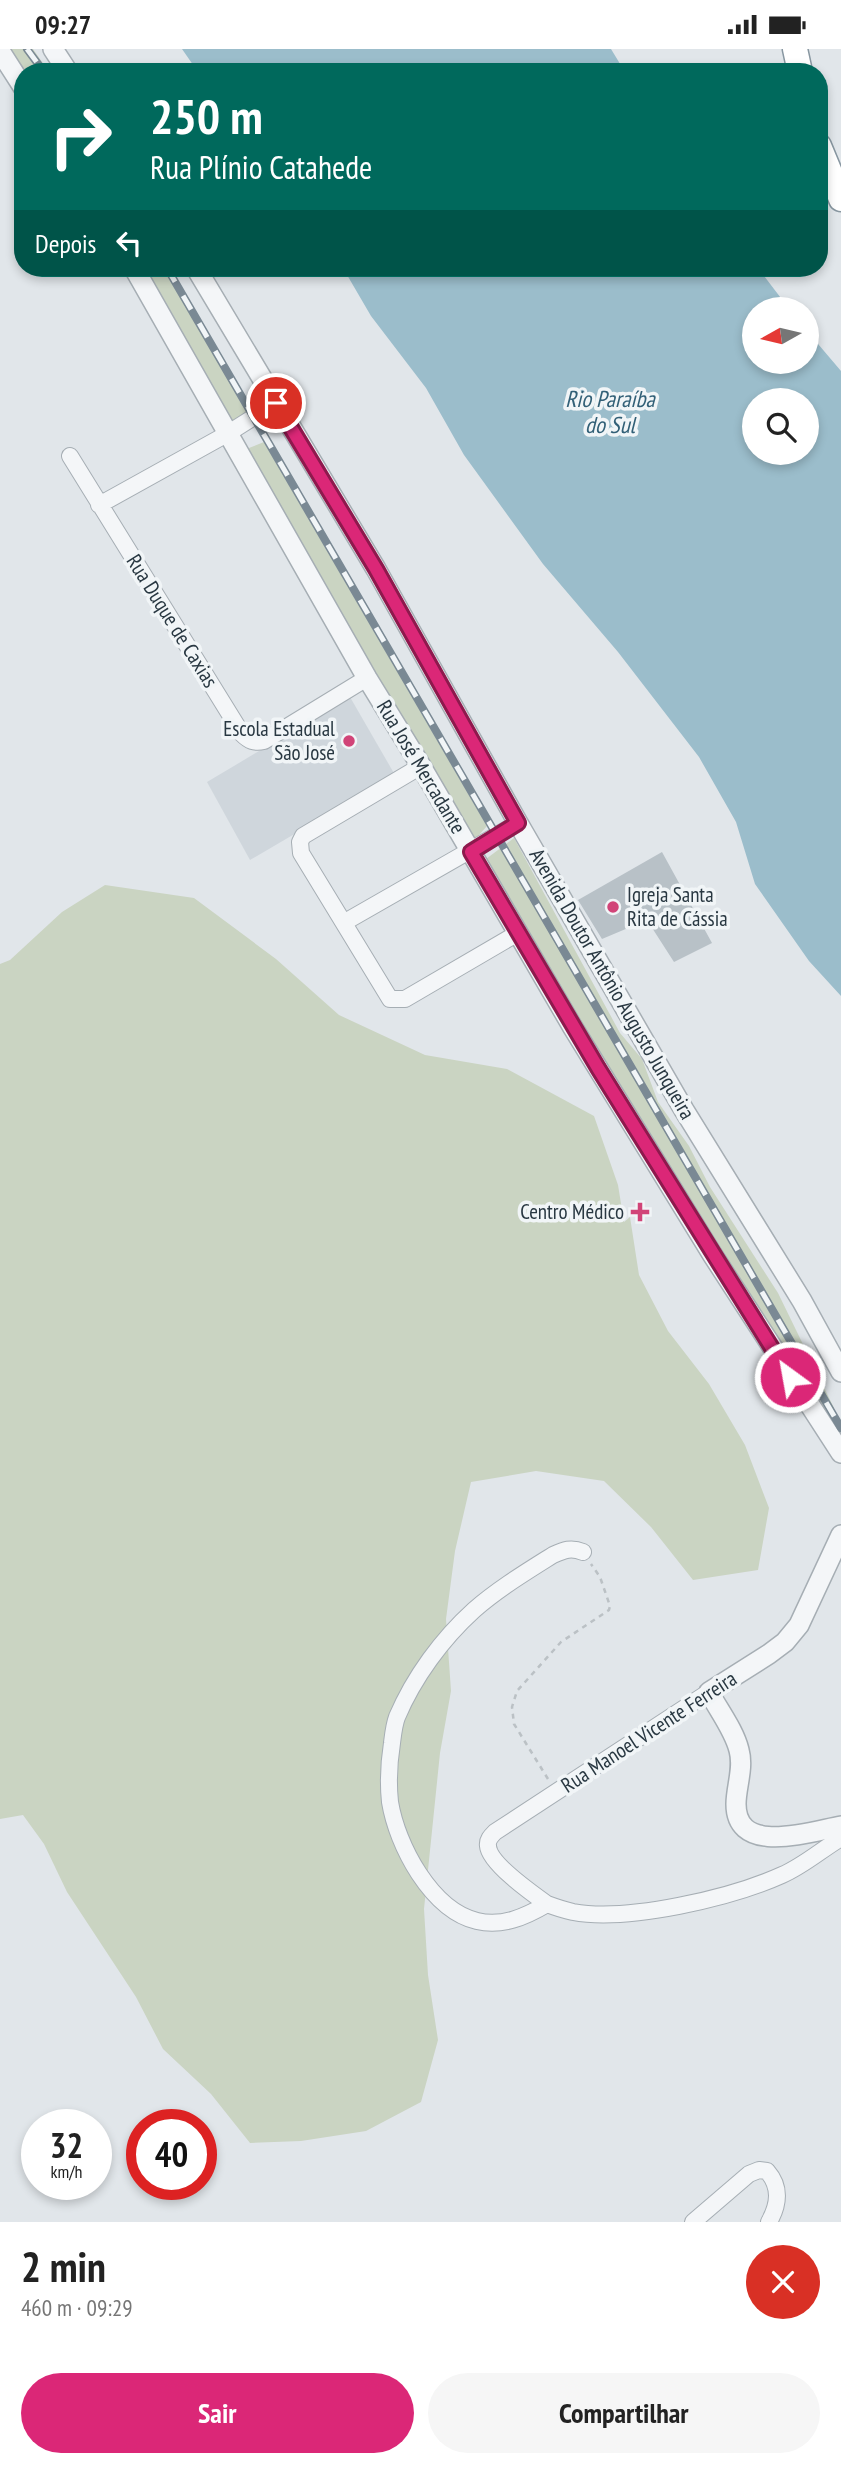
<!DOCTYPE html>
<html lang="pt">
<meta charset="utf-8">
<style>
body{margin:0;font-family:"PT Sans Narrow",sans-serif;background:#f6f6f6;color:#222;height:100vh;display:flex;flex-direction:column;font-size:26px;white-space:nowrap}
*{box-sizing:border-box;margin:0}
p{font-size:23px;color:#767676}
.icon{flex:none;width:38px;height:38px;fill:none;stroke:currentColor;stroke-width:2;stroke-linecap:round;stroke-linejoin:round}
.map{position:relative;height:2173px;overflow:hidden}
.details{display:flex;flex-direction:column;background:#fff;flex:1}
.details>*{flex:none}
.top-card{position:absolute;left:14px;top:14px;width:814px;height:214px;border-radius:28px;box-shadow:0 4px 10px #0003;background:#00695c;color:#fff;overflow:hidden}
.needle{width:46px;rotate:262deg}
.controls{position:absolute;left:742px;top:248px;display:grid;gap:14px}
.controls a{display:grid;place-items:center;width:77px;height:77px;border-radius:50%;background:#fff;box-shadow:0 4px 10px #0003;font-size:35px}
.speed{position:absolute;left:21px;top:2060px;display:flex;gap:14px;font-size:35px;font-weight:700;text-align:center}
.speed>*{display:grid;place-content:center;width:91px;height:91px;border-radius:50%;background:#fff;box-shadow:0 4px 10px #0003;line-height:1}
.speed small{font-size:18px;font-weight:400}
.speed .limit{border:10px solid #d22;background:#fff;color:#111}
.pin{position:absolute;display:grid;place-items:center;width:60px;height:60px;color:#fff;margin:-30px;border:4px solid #fff;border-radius:50%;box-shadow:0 2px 7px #0007}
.me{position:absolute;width:77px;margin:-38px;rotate:328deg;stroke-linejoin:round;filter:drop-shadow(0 0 5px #0008)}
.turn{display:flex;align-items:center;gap:24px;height:147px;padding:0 21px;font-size:32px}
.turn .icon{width:91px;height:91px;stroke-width:2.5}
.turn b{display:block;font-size:49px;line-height:60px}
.then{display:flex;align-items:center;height:66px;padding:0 21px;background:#0003;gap:14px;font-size:26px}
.round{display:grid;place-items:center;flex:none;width:74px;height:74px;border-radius:37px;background:#f6f6f6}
.headline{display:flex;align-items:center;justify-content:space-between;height:119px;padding:0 21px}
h1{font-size:42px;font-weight:700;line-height:52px}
.cta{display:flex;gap:14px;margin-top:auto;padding:14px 21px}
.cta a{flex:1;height:80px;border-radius:42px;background:#db2777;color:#fff;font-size:28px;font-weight:700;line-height:80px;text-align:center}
.cta a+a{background:#f6f6f6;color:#222}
.status{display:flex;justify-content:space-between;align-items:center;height:49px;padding:0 35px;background:#fff;direction:ltr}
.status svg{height:19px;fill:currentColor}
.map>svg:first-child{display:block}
.built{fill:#cfd6dc}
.green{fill:#cad4c2}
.water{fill:#9bbdcb;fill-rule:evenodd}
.building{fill:#b8c1c7}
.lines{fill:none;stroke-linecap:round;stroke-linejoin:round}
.minor-casing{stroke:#a6aeb4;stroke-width:18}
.tertiary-casing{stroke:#a6aeb4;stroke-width:22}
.trunk-casing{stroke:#8897a1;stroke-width:27}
.path{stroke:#bbc1c5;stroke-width:2.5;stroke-dasharray:5 5;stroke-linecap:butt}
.minor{stroke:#f4f6f8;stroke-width:16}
.tertiary{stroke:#f4f6f8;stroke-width:19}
.trunk{stroke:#fff;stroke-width:24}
.rail-casing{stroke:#7a8994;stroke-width:8}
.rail{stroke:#f1f5f7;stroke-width:5;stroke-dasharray:16;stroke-linecap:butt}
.route-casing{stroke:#8e194d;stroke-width:18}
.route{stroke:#db2777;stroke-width:12}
.poi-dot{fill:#d14478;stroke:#f1f5f7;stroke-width:2.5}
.labels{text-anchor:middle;stroke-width:7;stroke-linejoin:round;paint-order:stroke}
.street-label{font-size:21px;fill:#293842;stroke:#f1f5f7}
.poi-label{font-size:21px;fill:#293842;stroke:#f1f5f7;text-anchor:end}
.water-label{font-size:23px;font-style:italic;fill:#326077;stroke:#f1f5f7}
</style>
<div class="status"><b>09:27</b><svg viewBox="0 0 49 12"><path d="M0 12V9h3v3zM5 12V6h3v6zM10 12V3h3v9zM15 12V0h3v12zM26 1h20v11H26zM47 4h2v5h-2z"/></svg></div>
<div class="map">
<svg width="841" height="2173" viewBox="0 0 841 2173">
<rect width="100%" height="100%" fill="#e1e6ea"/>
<path class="built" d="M350,648l45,78 -145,85 -43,-78z"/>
<path class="green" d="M4,0h29l16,23h-26z
M156,219h7l86,145 -20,16 -86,-157z
M264,393l223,384 -17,19 -226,-395z
M514,789l106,195 22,26 16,43 31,44 21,41 68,106 56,115 -12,17 -340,-563z
M105,836l89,13 82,61 63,56 86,40 82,14 87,47 24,69 6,37 6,-5 9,58 29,56 41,53 36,61 24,63 -11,62 -65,10 -42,-53 -47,-46 -68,-10 -65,11 -16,69 -9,68 5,72 -11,62 -16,156 4,66 10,65 -17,62 -55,29 -65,10 -51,2 -39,-49 -48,-45 -27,-52 -69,-105 -23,-48 -21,-29 -23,4v-855l10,-4 52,-48z"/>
<path class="water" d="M182,0h429l14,23h-427z
M343,219h415l32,42h-36v52h53v-31l34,40v625l-32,-35 -54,-77 -19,-62 -37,-65 -81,-105 -75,-88 -79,-109 -38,-67 -55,-72zM754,352h53v52h-53z"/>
<path class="building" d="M662,803l50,91 -38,19 -27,-42 -45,19 -24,-39z"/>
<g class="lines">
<g class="minor-casing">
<path id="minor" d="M70,407l172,278c7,7 12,9 22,7l103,-63
M99,456l128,-71 49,-31
M421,717l-118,70 -3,6 1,11 89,146h15l113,-66
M345,873l173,-99
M583,1503c-12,-5 -19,-2 -30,3 -27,17 -55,34 -79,55 -32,29 -60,67 -77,107 -3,8 -4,18 -5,26 -3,19 -4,40 -2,59 7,43 41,108 87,119 25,6 48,-4 70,-17 8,3 17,6 26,8 55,10 158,-14 209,-37 21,-9 39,-25 59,-37
M547,1855c-14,-10 -58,-41 -59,-58 -1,-6 3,-10 7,-14l214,-140
M693,2173l56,-48 10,-4 8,1c14,16 12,33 2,51"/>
</g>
<g class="tertiary-casing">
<path id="tertiary" d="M53,0l15,23
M0,2l23,36
M134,219l233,410 54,88 151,260 140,228 129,199
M196,219l180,301 142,254 166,287 118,191 39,71
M841,1486l-42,90 -14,17 -16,12 -60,38c10,19 25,38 30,58 5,18 -3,37 -3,54 0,53 76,27 105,22"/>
</g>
<g class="trunk-casing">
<path id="trunk" d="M795,0l5,23
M819,97l22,53"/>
</g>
<path class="path" d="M548,1730l-34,-55 -2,-17 5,-16 44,-49 48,-32 1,-4 -10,-29 -9,-13"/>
<use href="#minor" class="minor"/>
<use href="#tertiary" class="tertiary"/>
<use href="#trunk" class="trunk"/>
<g class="rail-casing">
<path id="rail" d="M27,0l17,23
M167,219l674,1160"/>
</g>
<use href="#rail" class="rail"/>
</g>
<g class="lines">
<g class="route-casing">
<path id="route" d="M276,354l100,166 142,254 -47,29 127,216 192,309"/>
</g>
<use href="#route" class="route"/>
</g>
<g class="poi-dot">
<circle cx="349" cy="692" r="7"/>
<circle cx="613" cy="858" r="7"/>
<path d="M636.5 1152.5h7v7h7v7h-7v7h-7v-7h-7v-7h7z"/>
</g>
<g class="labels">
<g class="street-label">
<text transform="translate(172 572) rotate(58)" y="7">Rua Duque de Caxias</text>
<text transform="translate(421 718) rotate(59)" y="7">Rua José Mercadante</text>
<text transform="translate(612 935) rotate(60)" y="7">Avenida Doutor Antônio Augusto Junqueira</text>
<text transform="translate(649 1683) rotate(-33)" y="7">Rua Manoel Vicente Ferreira</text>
</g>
<g class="poi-label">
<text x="335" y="687">Escola Estadual<tspan x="335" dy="24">São José</tspan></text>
<text x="627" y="853" text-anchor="start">Igreja Santa<tspan x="627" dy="24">Rita de Cássia</tspan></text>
<text x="624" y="1170">Centro Médico</text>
</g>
<g class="water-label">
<text x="610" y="358">Rio Paraíba<tspan x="610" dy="26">do Sul</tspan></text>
</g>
</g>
</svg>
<div class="controls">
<a><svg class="needle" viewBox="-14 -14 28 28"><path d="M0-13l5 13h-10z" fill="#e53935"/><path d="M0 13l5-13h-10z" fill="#767676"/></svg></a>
<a><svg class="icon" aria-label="search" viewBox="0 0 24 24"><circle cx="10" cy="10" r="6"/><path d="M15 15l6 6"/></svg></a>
</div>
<div class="speed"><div>32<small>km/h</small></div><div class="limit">40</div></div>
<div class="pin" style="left:276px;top:354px;background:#d93025"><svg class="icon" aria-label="arrive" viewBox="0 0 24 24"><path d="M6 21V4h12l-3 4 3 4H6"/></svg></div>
<svg class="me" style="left:790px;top:1328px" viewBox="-20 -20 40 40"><circle r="17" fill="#db2777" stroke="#fff" stroke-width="3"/><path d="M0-11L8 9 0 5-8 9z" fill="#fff"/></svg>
<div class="top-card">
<div class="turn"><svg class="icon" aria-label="right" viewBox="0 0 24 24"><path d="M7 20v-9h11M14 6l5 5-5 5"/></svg><div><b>250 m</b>Rua Plínio Catahede</div></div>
<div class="then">Depois<svg class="icon" aria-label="left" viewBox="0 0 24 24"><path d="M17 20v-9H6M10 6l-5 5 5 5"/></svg></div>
</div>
</div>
<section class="details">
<div class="headline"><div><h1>2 min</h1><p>460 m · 09:29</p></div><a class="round" style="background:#d93025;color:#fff"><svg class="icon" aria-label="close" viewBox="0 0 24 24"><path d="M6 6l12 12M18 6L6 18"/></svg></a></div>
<div class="cta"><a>Sair</a><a>Compartilhar</a></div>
</section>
